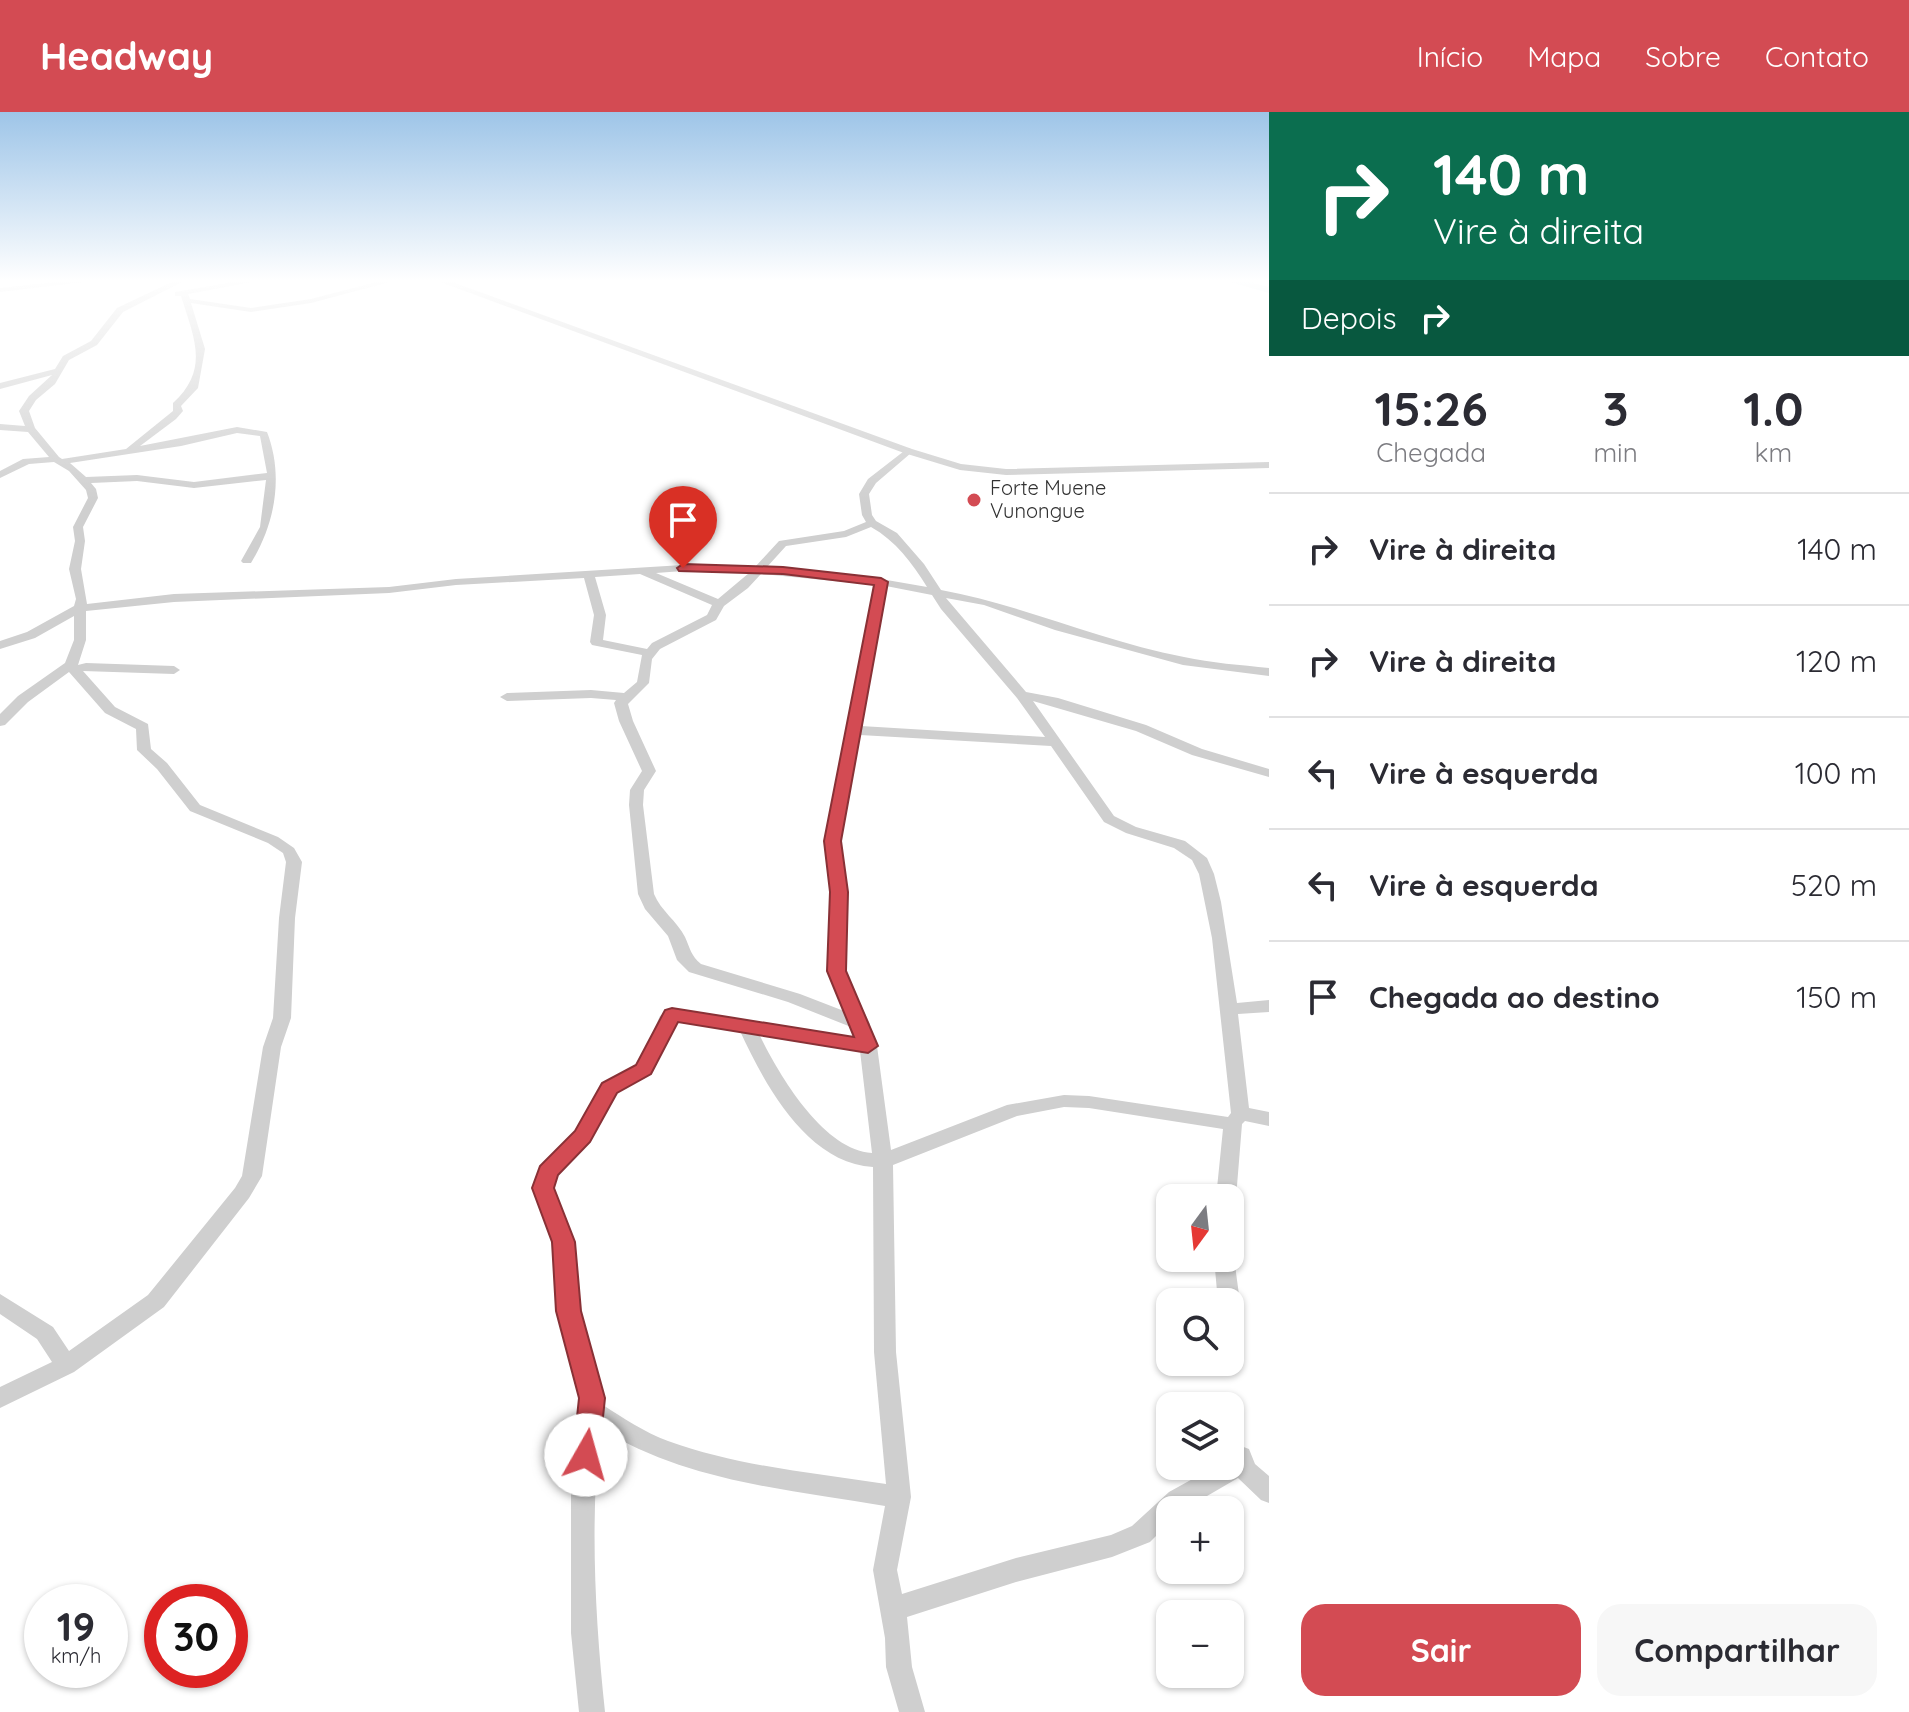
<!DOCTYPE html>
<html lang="pt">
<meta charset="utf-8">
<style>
body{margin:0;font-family:Quicksand,sans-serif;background:#f7f7f7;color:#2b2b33;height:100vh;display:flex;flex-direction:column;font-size:30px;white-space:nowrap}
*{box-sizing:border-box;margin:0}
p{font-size:26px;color:#7c7c81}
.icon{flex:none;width:44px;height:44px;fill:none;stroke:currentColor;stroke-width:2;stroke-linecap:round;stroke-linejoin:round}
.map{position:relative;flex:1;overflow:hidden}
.details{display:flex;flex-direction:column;background:#fff;width:640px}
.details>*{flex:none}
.hud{background:#0b6e4f;color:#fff;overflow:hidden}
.needle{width:52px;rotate:195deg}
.tools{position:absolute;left:1156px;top:1072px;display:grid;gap:16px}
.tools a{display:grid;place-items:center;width:88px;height:88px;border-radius:16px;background:#fff;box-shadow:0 2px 6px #0004;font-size:40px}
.speed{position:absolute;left:24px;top:1472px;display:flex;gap:16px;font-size:40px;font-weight:700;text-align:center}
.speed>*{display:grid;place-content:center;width:104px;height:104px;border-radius:50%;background:#fff;box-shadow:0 2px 6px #0004;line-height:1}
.speed small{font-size:20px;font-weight:400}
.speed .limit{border:12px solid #d22;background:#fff;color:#111}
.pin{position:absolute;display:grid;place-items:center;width:68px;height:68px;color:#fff;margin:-82px -34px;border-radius:50% 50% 50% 0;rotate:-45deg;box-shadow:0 0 8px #0007}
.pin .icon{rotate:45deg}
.me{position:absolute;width:88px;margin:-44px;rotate:7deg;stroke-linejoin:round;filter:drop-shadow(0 0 6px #0008)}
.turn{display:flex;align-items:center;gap:28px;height:168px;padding:0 32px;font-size:36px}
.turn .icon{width:104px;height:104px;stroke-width:2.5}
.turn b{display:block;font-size:56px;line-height:68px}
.then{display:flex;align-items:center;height:76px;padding:0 32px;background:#0003;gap:16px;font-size:30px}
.eta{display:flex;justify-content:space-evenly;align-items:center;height:136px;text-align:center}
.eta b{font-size:48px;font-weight:700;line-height:56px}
.button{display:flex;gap:16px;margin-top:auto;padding:16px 32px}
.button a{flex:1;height:92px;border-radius:24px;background:#d34b53;color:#fff;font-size:32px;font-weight:700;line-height:92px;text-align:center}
.button a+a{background:#f7f7f7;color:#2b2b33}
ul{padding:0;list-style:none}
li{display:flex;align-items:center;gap:24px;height:112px;padding:0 32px;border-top:2px solid #e1e1e2}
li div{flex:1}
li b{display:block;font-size:30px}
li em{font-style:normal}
header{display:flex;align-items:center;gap:48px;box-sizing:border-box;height:112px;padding:0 40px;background:#d34b53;color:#fff}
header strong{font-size:38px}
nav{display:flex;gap:44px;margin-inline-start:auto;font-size:28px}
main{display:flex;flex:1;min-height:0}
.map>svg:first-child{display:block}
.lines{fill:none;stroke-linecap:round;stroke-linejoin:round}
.river{fill:#cfdee8;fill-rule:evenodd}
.minor{fill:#cfcfcf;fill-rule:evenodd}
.tertiary{fill:#cfcfcf;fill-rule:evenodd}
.route{fill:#d34b53;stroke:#893136;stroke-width:2}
.poi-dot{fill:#d34b53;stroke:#fff;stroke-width:3}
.labels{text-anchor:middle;stroke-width:8;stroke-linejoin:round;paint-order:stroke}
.far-poi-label{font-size:20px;fill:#323232;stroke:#fff;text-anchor:start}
</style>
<header>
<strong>Headway</strong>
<nav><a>Início</a><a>Mapa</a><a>Sobre</a><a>Contato</a></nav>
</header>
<main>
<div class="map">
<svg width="1269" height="1600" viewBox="0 0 1269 1600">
<rect width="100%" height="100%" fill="#fff"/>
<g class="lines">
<path class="river" d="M1223,168h18l28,7v6z"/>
<path class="minor" d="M74,168h26l-100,12v-4z
M176,168h10l-63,32 -26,33 -28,15 -14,24 -19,16 -7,11 6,17 24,29 3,2 64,-10 47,-38v-8c37,-34 21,-65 8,-107h-6v-4l70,-12h17l-74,14 2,5 61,9 60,-9 73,-19h13l-86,23 -60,9 -60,-9 14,46 -7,39 -17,18 2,5 -7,8 -36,27 97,-19 30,5c17,44 8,92 -16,131h-8l-2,-2 19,-34 6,-47 -72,8 -57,-7 -46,2 5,6 2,9 -15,29 2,14 -4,28 6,35 87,-10 215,-7 67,-8 227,-14 72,2 24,-26 65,-10 22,-9 -4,-7 -3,-21 9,-15 40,-31 3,1v4l-35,30 -7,11 3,21 4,6 21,12 27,31 17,26c82,15 160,51 243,67 27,6 57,8 85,11v8l-86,-11 -128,-35 -71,-25 -38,-7 80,94 32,6 88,27 56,24 67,20v8l-77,-22 -56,-24 -103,-30 81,115 22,11 49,14 22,17 7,16 7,28 16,101 32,-3v12l-31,2 11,94 20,4v14l-24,-5 -3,3 -6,74 -6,6v-6h-14l7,-69 -134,-21 -25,-1 -47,9 -124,49 3,187 15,145 -14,73 5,24 114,-36 95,-23 21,-9 37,-34 47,-26h14l3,-17 8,-3 8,3 6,15 14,12v27l-8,-3 -23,-22 -55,32h-13v12l-20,20 -38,15 -96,25 -109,35 5,50 13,45h-26l-13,-45 -1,-29 -12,-68 12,-64c-96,-16 -201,-25 -285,-78 -10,94 -5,190 5,284h-26l-8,-79v-156l10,-79 -23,-87 -4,-69 -21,-54 8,-21 35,-35 27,-48 30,-14 7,-9 20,-45 12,-8 184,30 -5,-11 -63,-25 -99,-30 -12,-12 -9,-24 -23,-27 -7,-15 -9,-89 1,-15 12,-19 -23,-50 -5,-18 2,-3 -25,-2 -84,3 -7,-4 7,-4 84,-3 33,3 13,-11 5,-27 -50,-10 -2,-3 4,-27 -10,-37 -128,7 -67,8 -215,9 -88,9v29l-8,25 8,-2 88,3 6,4 -6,4 -91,-3 32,36 33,17 3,25 16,14 33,42 78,32 16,11 8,14 -7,56 -4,100 -10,29 -19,129 -13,22 -85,109 -90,65 -74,36v-21l52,-25 -15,-23 -37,-25v-20l53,33 16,24 79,-56 87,-107 7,-12 21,-129 10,-29 6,-100 7,-56 -3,-9 -15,-10 -78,-32 -33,-42 -20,-19 -1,-21 -31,-16 -36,-41 -41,30 -23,23 -5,1v-12l18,-18 47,-33 9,-23v-24l-39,22 -35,11v-8l27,-9 47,-26 2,-7 -7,-30 6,-28 -2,-14 15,-29 -2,-8 -17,-19 -15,-9 -25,2 -29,14v-7l23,-12 26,-2 -21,-25 -28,-2v-6l25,2 -6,-15 10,-15 23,-21 -52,14v-6l55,-14 8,-13 28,-15 26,-33zM237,321l23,3 7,37 -73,9 -57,-7 -51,2 -16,-14 111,-17zM871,415c25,14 41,36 56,60l-46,-8 -114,-12 19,-21 60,-9zM683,459l66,2 -31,26 -62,-26zM640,462l72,31 -5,10 -55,28 -5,6 -44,-9 3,-25 -11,-38zM761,462l114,11 -50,256 6,51 -3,79 16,40 -44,-17 -99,-30c-10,-8 -11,-16 -16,-27 -8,-16 -24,-26 -31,-43l-11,-89 1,-15 12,-19 -23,-50 -5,-17 21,-21 3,-24 8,-10 56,-29 8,-14 24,-18zM886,474l46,9 9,14 76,89 28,39 -184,-11zM860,623l191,11 53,76 22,11 48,15 18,12 7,14 13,64 19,175 -3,4 -139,-21 -25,-1 -57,10 -116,45 -14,-104 -9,-20 2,-2 -26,-53 3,-79 -6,-51zM676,908l64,11c25,54 67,132 133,136l1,185 12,132c-73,-11 -149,-18 -218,-43 -24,-9 -45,-23 -65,-36v-7l-23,-87 -6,-69 -21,-54 4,-13 33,-34 26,-49 29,-14 9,-10zM759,922l101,17 12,102c-49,-3 -93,-78 -113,-119z
M1230,1140l4,6 6,44 -3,6 -7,2v-8h-12l-4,-44h16z"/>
<path class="tertiary" d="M435,168h12l465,169 49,15 45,5 263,-7v6l-263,7 -46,-5 -56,-17z"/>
</g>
<linearGradient id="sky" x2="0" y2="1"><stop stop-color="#9ec5e8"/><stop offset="0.43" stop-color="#fff"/><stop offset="1" stop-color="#fff" stop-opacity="0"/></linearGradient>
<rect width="1269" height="392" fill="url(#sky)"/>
<path class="route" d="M683,452l100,3 98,11 7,4 -47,259 7,51 -2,79 32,75 -10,7 -190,-31 -27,52 -34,19 -27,49 -32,33 -4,13 21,54 6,69 24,87 -6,57 -4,8 -9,3 -9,-3 -4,-8 6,-57 -23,-87 -4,-69 -20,-54 8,-22 35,-35 27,-48 34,-18 29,-55 7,-2 182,29 -27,-66 3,-79 -6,-51 50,-256 -91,-11 -104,-3 -2,-3z"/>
<circle class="poi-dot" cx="974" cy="388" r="8"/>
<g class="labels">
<g class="far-poi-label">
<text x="990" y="383">Forte Muene<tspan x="990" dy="23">Vunongue</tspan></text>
</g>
</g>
</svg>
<div class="tools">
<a><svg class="needle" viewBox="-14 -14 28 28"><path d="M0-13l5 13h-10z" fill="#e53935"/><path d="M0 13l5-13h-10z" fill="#7c7c81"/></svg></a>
<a><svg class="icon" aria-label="search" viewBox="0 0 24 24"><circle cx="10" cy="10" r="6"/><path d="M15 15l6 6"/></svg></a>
<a><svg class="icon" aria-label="layers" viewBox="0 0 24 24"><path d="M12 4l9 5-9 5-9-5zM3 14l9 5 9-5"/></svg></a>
<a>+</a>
<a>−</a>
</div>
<div class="speed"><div>19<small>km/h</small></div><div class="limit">30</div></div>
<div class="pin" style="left:683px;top:456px;background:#d93025"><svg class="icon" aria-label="arrive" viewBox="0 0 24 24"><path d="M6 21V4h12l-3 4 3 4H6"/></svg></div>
<svg class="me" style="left:586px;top:1343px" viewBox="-20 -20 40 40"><circle r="19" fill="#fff"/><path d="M0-13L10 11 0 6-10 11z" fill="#d34b53"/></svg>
</div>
<section class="details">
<div class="hud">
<div class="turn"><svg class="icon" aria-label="right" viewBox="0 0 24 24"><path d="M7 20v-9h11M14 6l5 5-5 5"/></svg><div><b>140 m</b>Vire à direita</div></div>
<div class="then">Depois<svg class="icon" aria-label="right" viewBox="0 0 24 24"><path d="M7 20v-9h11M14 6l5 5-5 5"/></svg></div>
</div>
<div class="eta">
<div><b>15:26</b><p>Chegada</p></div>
<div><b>3</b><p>min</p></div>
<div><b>1.0</b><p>km</p></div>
</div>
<ul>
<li><svg class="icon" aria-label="right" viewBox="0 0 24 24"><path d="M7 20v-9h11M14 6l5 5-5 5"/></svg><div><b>Vire à direita</b></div><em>140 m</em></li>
<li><svg class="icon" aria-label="right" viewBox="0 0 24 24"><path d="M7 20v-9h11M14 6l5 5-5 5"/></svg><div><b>Vire à direita</b></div><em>120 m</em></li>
<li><svg class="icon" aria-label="left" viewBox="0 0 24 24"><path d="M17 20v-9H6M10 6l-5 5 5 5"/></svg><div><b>Vire à esquerda</b></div><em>100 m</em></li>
<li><svg class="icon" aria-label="left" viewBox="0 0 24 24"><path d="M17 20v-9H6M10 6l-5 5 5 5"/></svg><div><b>Vire à esquerda</b></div><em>520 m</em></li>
<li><svg class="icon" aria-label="arrive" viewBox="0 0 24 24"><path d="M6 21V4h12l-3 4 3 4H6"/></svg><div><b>Chegada ao destino</b></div><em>150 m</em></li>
</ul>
<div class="button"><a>Sair</a><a>Compartilhar</a></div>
</section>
</main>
